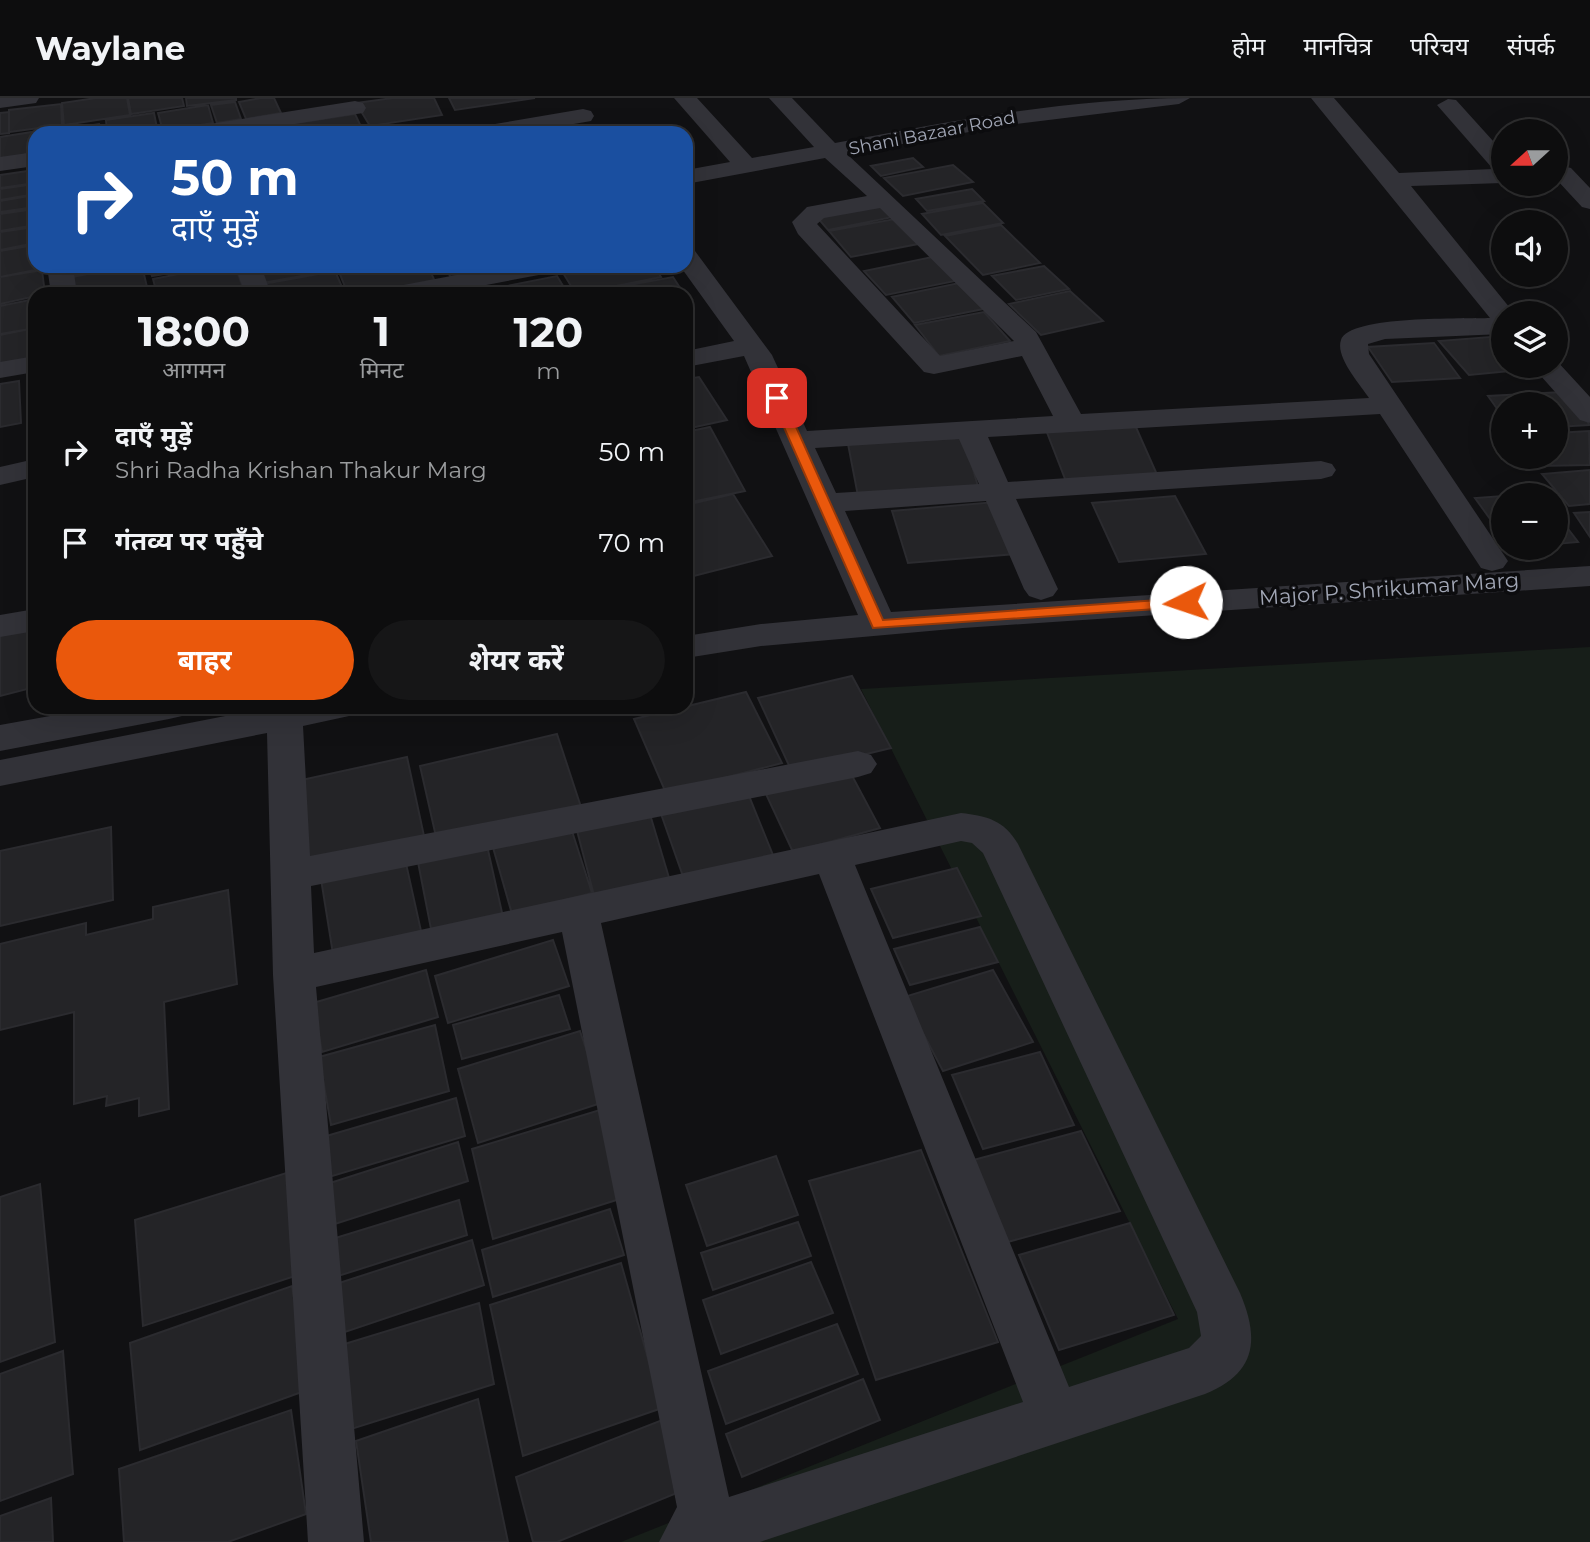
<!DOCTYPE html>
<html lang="hi">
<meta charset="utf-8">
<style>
body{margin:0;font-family:Montserrat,"Noto Sans Devanagari",sans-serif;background:#161617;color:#f1f3f6;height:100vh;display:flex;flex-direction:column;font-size:26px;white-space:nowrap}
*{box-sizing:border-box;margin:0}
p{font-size:23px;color:#9a9c9e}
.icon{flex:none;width:38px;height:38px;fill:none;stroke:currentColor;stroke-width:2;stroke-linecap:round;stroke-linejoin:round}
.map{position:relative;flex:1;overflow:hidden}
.drawer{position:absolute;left:28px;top:189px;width:665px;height:427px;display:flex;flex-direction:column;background:#0d0d0e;border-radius:21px;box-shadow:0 7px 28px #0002,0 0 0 2px #2d2d2e}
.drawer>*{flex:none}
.guide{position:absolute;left:28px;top:28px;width:665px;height:147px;border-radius:21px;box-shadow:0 7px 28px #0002,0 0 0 2px #2d2d2e;background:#1a4fa0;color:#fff;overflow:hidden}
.needle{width:46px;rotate:249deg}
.fabs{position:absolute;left:1491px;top:21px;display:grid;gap:14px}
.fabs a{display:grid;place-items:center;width:77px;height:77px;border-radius:50%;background:#0d0d0e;box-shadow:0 7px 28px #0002,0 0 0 2px #2d2d2e;font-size:35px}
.pin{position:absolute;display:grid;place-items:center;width:60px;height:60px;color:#fff;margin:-30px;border-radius:14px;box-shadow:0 4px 10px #0006}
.me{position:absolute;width:77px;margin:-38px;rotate:266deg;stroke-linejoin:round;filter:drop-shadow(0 0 5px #0008)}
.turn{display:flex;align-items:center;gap:24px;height:147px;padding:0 28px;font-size:32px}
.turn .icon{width:91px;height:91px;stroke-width:2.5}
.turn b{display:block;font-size:49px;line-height:60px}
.eta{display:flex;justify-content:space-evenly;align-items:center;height:119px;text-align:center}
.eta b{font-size:42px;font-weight:700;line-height:49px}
.cta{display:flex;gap:14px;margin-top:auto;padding:14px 28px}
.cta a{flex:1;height:80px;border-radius:42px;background:#ea580c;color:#fff;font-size:28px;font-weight:700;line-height:80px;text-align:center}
.cta a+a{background:#161617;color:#f1f3f6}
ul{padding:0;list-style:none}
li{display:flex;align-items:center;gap:21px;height:91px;padding:0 28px}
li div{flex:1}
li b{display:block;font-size:26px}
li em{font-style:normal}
header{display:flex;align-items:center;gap:42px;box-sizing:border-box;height:98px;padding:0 35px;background:#0d0d0e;border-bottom:2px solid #2d2d2e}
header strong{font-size:33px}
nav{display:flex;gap:38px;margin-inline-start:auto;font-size:24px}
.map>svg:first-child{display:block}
.green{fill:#171e19}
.building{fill:#242427;stroke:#2b2b2f;stroke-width:2}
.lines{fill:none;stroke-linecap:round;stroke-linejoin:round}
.minor{fill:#323238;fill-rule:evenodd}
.route{fill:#ea580c;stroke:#983908;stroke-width:2}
.labels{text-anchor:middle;stroke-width:7;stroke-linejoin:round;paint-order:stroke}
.far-street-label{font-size:18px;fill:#a1a6b5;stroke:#0c0c0e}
.street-label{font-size:21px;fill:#a1a6b5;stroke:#0c0c0e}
</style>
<header>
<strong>Waylane</strong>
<nav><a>होम</a><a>मानचित्र</a><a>परिचय</a><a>संपर्क</a></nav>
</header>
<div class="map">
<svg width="1590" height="1444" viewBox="0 0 1590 1444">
<rect width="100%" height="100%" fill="#111113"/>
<path class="green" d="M1590,549v895h-969l557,-223 -317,-630z"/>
<path class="building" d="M96,0h31l3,17 -66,10 -2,-22z
M128,0h54l2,8 -53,8z
M186,0h50v2l-49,6z
M261,0h13l7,15 -35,6 -7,-17z
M393,0h41l8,17 -72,11 -14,-23z
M449,0h86l-80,12z
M235,4l6,17 -24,4 -6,-18z
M61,6l1,21 -53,7v-22z
M208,7l5,18 -50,8 -5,-18z
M9,14v21l-9,1v-21z
M154,15l4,20h-51l-1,-13z
M355,16l9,19h-84l-3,-7z
M99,26l2,9h-64z
M567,28l5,7h-48z
M32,34l2,21 -34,6v-22z
M913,60l10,9 -42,9 -10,-10z
M953,67l20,17 -70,14 -19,-18z
M35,72v13l-35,5v-13z
M35,86v10l-35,6v-11z
M972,91l12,12 -57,10 -11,-12z
M35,97v12l-35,5v-11z
M983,105l20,20 -62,12 -19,-21z
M880,106l13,13 -65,13 -12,-14z
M35,111v16l-35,6v-17z
M895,121l23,25 -67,13 -22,-26z
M1001,127l39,38 -57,12 -38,-39z
M35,129v16l-35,7v-18z
M35,147v21l10,2 -45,9v-26z
M937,158l23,24 -74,15 -22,-24z
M62,168h66l-65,11z
M130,168h12l5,21 -35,7h-43l-2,-16z
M149,168h63l-60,10z
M220,168h15l8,22 -29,6h-57l-4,-15z
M251,168h76l2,5 -72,13z
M372,168h56l9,20 -44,8h-45l-9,-22z
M444,168h86l-77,15z
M600,168h54l7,11 -85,17 -13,-21z
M1044,168l25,23 -53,11 -24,-24z
M42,172l3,24 -45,10v-27z
M335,173l10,23h-84l-3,-9z
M557,178l11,18h-79l-2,-4z
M673,179l11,17h-104z
M964,184l24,26 -74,15 -22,-26z
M1070,193l33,30 -62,14 -32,-31z
M35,201v29l-35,6v-28z
M984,214l26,29 -71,15 -24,-31z
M35,230v33l-35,7v-33z
M1503,238v30l40,2 -74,7 -30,-34z
M1434,245l26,35 -68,4 -24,-35z
M35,278v44l-6,1 -2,-44z
M699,279l28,43 -41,9v-50z
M19,283l2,42 -21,4v-43z
M1563,294l27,33 -34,2v-23h-53v13l-15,-21z
M1135,327l24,54 -92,5 -21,-54z
M710,329l35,64 -59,12v-71z
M1589,333l1,34 -52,1 -7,-9h25v-24z
M964,340l15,52 -121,6 -10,-52z
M1590,372v34l-21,2 -27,-32z
M733,396l39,62 -86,22v-73z
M1175,398l31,58 -87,8 -27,-59z
M1503,398v41l-28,-39z
M996,404l19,52 -107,9 -16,-52z
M1590,414v25l-16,-24z
M1556,415l22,29 -22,2z
M35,528v61l-35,9v-61z
M852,578l39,72 -99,24 -34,-74z
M746,594l36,71 -116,30 -32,-74z
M557,636l24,73 -144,34 -17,-75z
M407,659l17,79 -116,26 -11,-81z
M849,672l31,58 -87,24 -28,-60z
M747,693l28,69 -90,22 -25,-71z
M649,713l21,70 -75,18 -19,-72z
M570,727l22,68 -80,21 -20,-70z
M111,729l2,73 -113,26v-75z
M486,743l17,76 -71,17 -15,-77z
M405,761l16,72 -88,23 -12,-75z
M957,770l24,48 -88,22 -22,-49z
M228,792l9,94 -73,18 5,107 -30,7v-18l-33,8 1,-10 -33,8v-92l-74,18v-86l86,-21v12l67,-16v-12z
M980,829l18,35 -88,23 -16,-36z
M553,842l16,46 -121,37 -13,-47z
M426,872l12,47 -116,35 -9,-49z
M993,872l40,72 -90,29 -39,-74z
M559,897l11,34 -108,30 -9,-34z
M435,927l14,66 -118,34 -12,-68z
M580,933l24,71 -126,41 -20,-74z
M1040,954l34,73 -91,24 -31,-74z
M456,1000l9,38 -136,41 -6,-40z
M600,1012l26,87 -133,42 -21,-90z
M1081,1033l39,80 -116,32 -34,-82z
M458,1044l10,39 -133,43 -8,-40z
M921,1052l77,192 -122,38 -67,-199z
M776,1058l22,59 -91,31 -21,-61z
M293,1073l17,100 -167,55 -8,-106z
M40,1086l15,158 -55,20v-165z
M459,1102l8,35 -132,42 -6,-37z
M610,1111l14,46 -131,42 -11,-47z
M798,1124l13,34 -98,34 -12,-37z
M1130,1125l44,92 -115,35 -40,-95z
M472,1142l12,45 -142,48 -9,-48z
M811,1164l22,51 -112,41 -18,-54z
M621,1165l41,145 -139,48 -33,-151z
M292,1188l18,103 -170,61 -10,-107z
M479,1205l15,81 -146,46 -10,-84z
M837,1226l21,50 -132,50 -18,-53z
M63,1253l10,123 -73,27v-127z
M863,1281l17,41 -138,57 -16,-43z
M478,1301l30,143h-137l-15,-101z
M291,1312l15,104 -78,28h-104l-5,-73z
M670,1319l24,69 -137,56h-24l-17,-65z
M51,1400l2,44h-53v-26z"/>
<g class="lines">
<path class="minor" d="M0,0h39l-3,5 -36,5z
M674,0h23l55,60 62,-11 -45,-49h23l43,45c118,-22 234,-45 355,-45l-11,6 -171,21 -161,29 189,178 45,82 288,-16c-9,-14 -34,-41 -28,-58 7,-25 126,-21 149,-22l-179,-220h23l65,75 94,-4 -56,-64 11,-6 8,1 47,52v31l-92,3 103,127h-11v21l-118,5 -17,5 1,10 139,207 -5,7 -11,3 -11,-3 -101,-154 -392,23 20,45 313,-21 11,3 4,6 -4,6 -11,3 -305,20 42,90 -5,7 -12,4 -12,-4 -5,-7 -38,-88 -141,10 46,101 699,-46v20l-627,42 -202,18 -75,12v-22l75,-12 97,-9 -114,-259 -58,11v-16l48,-10 -54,-75h6v-18l9,3 77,104 35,76 246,-15 -31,-60 -88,18 -10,-2 -126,-138 -6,-12 15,-15 60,-11 -42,-38 -139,26v-14l44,-8zM880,110l134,133 -74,15 -123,-132 7,-6zM959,341l20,45 -143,9 -21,-45z
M355,3l8,2 3,5 -3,5 -124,20h-53l11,-7z
M583,11l8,2 3,5 -3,5 -69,12h-50l11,-7z
M35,54v14l-35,5v-14z
M1563,68l8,2 19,20v21l-8,-2 -26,-28v-11z
M47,168h26l4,28h-26z
M235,168h26l10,28h-26z
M504,168h53l-4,5 -9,3 -105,20h-54l4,-6 9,-2z
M35,258v16l-35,6v-16z
M1556,262l34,37v26l-10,-3 -48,-54h24z
M35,361v18l-35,8v-18z
M35,511v22l-35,6v-22z
M100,609h87l-5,9 -13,3 -169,32v-26z
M272,609h82l-5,9 -46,10 7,130 548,-105 13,4 6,9 -6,9 -13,4 -547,109 3,67 647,-140c26,3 43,7 57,31l222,449c20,47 16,80 -35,101l-445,148h-101l18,-35 -115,-575 -246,55 48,555h-56l-35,-567 -6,-242 -267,53v-26zM961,743l11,2 11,10 214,459 4,24 -12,12 -120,39 -214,-522zM819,776l204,528 -294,95 -128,-574z"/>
</g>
<path class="route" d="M777,296l6,4 100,222 303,-22 7,4 -7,5 -313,21 -102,-230z"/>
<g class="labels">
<g class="far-street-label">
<text transform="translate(932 35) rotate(-11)" y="6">Shani Bazaar Road</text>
</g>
<g class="street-label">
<text transform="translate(1389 491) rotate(-4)" y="7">Major P. Shrikumar Marg</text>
</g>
</g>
</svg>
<div class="fabs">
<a><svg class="needle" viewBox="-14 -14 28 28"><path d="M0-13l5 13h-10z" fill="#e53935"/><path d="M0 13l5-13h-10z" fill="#9a9c9e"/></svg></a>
<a><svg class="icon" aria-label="sound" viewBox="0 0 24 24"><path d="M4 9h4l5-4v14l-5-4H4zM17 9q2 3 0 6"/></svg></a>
<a><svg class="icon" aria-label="layers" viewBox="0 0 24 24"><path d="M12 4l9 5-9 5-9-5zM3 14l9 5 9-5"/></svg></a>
<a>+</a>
<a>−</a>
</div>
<div class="pin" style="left:777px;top:300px;background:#d93025"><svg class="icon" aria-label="arrive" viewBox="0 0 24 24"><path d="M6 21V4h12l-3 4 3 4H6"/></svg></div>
<svg class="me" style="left:1186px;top:504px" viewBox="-20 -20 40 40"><circle r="19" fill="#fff"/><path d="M0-13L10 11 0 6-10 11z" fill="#ea580c"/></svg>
<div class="guide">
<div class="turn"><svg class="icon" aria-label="right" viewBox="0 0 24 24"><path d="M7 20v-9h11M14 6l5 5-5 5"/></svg><div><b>50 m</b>दाएँ मुड़ें</div></div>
</div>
<section class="drawer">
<div class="eta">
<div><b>18:00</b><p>आगमन</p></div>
<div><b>1</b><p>मिनट</p></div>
<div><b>120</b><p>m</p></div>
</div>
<ul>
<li><svg class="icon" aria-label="right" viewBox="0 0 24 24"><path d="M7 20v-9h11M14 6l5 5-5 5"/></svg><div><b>दाएँ मुड़ें</b><p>Shri Radha Krishan Thakur Marg</p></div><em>50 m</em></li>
<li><svg class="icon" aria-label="arrive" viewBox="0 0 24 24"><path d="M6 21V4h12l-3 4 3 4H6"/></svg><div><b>गंतव्य पर पहुँचे</b></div><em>70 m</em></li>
</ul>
<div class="cta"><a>बाहर</a><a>शेयर करें</a></div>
</section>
</div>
